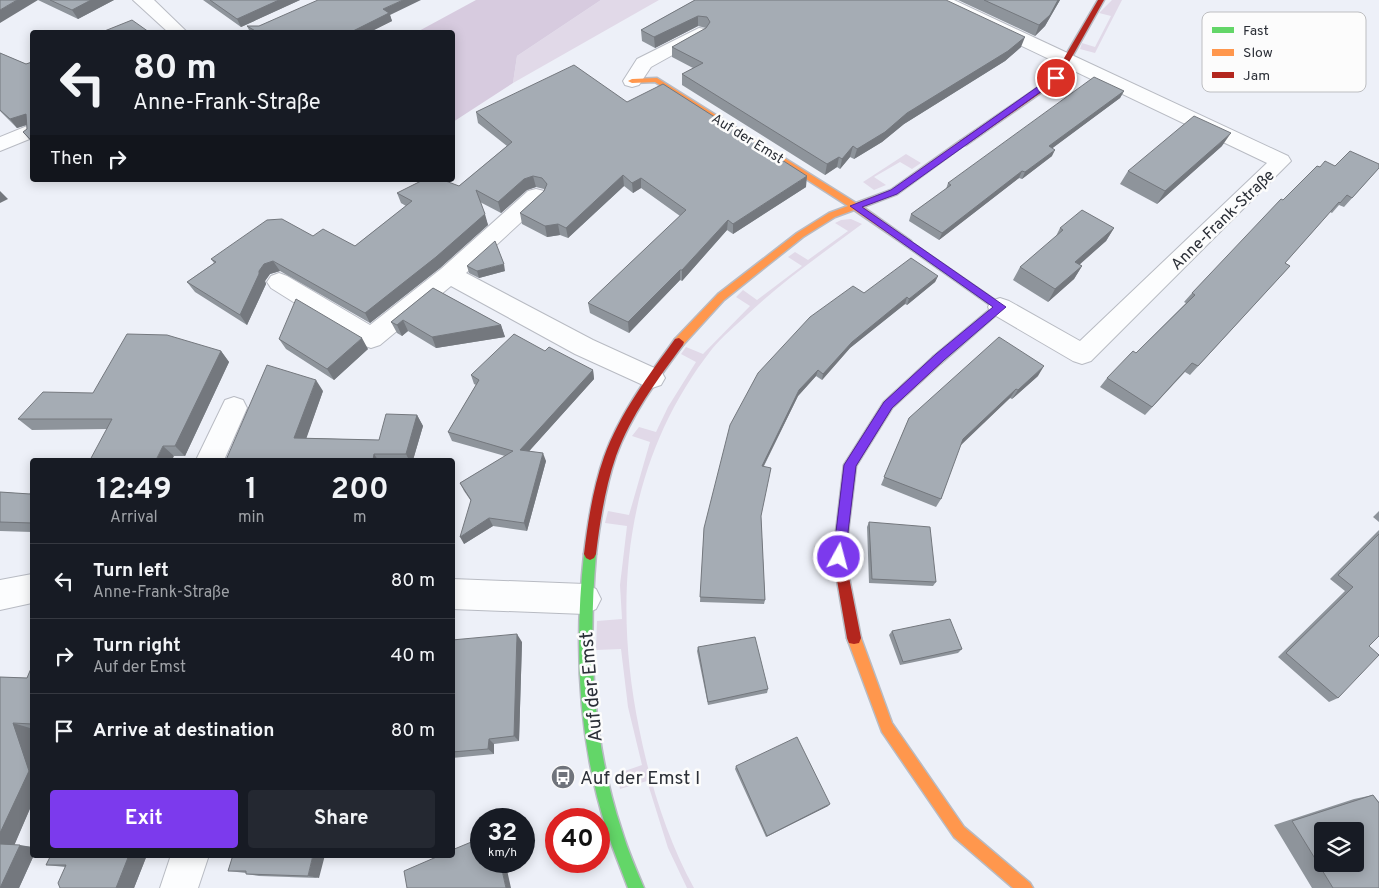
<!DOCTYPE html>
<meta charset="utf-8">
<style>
body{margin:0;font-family:Overpass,sans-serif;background:#242831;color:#f1f3f6;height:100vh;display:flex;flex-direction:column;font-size:19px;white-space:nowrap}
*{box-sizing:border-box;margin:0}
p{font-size:16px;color:#9ea1a6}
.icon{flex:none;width:28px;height:28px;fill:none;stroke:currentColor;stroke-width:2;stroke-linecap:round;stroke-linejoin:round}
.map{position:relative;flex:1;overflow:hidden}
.details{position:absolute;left:30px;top:458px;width:425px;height:400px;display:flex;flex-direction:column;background:#171b24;border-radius:5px;box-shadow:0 2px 12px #0003}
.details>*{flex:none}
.hud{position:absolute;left:30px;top:30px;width:425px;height:152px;border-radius:5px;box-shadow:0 2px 12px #0003;background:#171b24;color:#f1f3f6;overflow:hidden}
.tools{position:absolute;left:1314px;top:822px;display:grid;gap:10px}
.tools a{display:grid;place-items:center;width:50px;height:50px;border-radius:5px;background:#171b24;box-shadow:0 2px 12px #0003;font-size:25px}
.speed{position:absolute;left:470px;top:808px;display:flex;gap:10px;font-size:25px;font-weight:700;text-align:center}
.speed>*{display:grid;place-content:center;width:65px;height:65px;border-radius:50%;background:#171b24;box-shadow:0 2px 12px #0003;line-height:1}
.speed small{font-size:12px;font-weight:400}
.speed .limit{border:8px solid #d22;background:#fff;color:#111}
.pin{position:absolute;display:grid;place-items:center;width:42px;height:42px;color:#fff;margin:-21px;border:2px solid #fff;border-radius:50%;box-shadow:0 1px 5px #0007}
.me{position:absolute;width:55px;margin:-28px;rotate:7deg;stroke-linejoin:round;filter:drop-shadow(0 0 4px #0008)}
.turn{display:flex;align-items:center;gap:18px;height:105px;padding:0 20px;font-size:22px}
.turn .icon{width:65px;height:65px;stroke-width:2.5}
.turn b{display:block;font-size:35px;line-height:42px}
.then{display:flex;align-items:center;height:48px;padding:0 20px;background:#0003;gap:10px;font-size:19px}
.eta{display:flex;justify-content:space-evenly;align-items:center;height:85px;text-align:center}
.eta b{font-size:30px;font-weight:700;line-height:35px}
.button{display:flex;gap:10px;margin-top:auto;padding:10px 20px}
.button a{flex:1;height:58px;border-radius:5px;background:#7c3aed;color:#fff;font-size:20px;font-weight:700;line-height:58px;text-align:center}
.button a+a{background:#242831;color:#f1f3f6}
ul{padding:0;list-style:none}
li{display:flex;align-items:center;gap:15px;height:75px;padding:0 20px;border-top:1px solid #363941}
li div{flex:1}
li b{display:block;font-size:19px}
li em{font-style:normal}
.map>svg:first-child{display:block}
.green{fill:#e1d9e8}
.forest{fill:#d7cbdf}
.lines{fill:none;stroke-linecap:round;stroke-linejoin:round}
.street-casing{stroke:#b8bbc3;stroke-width:2}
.fast-casing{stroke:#b8bbc3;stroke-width:3}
.slow-casing{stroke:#b8bbc3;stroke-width:3}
.jam-casing{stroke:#b8bbc3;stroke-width:3}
.street{fill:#fcfdfe;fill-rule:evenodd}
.fast{fill:#63d668;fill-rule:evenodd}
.slow{fill:#ff974d;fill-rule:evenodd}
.jam{fill:#b3261e;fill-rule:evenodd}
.wall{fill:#8e949b}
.shaded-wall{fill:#74787e}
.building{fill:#a5acb4;stroke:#74787e;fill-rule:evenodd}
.route{fill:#7c3aed;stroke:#51269a}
.labels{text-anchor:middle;stroke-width:5;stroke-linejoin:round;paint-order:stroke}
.far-street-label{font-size:14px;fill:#2b2f37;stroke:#fcfcfc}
.street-label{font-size:16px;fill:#2b2f37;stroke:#fcfcfc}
.near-street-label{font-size:19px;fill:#2b2f37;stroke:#fcfcfc}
.near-poi-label{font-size:19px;fill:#2b2f37;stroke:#fcfcfc;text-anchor:start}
.key{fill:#fcfcfc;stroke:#bdbec1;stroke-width:1}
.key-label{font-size:14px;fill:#2b2f37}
</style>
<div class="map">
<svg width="1379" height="888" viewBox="0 0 1379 888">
<rect width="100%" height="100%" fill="#edf0f8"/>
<path class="green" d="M601,0h58l-146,83 4,-27z
M1112,0h10l-27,53 -15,-4 2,-6 13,4 16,-31 -12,-3z
M906,154l15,9 -9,6 -12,-7 -26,15 12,8 -12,5 -11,-8z
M851,219l11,5c-39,29 -79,57 -114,90 -12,11 -26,23 -36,35 -87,111 -100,245 -73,379 11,55 28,111 55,160h-7l-19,-40 -21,-67 -27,8 -4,-15 26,-9 -14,-58 -7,-58 -25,1 1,-29 25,-2 -2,-34 7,-59 -22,-3 3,-12 21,4 21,-73 -18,-6 7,-9 17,5 12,-25 28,-45 -15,-8 5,-7 17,7 47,-48 -14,-9 7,-7 14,10 45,-34 -14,-9 7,-5 13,8 40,-29 -13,-8 6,-3z"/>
<path class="forest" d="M476,0h125l-84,56 -4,27 -60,39 -1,-90h-35z"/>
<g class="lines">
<g class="street-casing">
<path id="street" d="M133,0h21l33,32h-19z
M931,0h23l334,156 3,5 -200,200 -9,3 -9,-3 -82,-48 -3,-6 3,-6 9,-3 9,3 71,40 187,-178 -333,-159z
M699,28l6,1 3,4 -3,4 -54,30 -12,18 -7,2 -7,-2 -2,-4 14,-22z
M32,124v14l-32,13v-14z
M536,189l8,2 3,5 -3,5 -78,72 127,67 68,31 4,7 -4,7 -9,3 -9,-3 -68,-31 -124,-68 -71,59 -9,3 -9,-3 -91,-57 -4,-6 4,-6 8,-3 8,3 83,49 71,-56 87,-78z
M234,397l9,3 4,8 -23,52h-28l29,-60z
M32,574v29l-32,7v-30z
M452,579l133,5 11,5 5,10 -5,10 -11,5 -133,-5z
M171,855h38l-11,33h-38z"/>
</g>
<g class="fast-casing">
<path id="fast" d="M908,240l97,67 -64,56h-8l-1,-3 1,-3 60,-50 -88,-62v-4z
M590,548l4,2 2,4c-8,93 -4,188 26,277 6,20 14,38 22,57h-16c-7,-19 -15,-38 -21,-57 -29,-90 -33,-184 -23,-277l2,-4z"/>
</g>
<g class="slow-casing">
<path id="slow" d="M657,78l199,125 35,-13 69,-49 3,-1 4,3 -70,51 -34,13 48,34v4h-6l-51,-35 -19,7 -32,20 -79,63 -41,45 -4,1 -5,-4 1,-3 43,-45 79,-61 32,-20 19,-7 -193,-124 -23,1 -4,-2 4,-2z
M854,632l5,1 2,5 31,85 72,104 66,56 3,5h-20l-59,-51 -72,-105 -35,-94 2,-5z"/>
</g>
<g class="jam-casing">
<path id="jam" d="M1098,0h6l-45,80 -93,65h-6v-4l93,-64z
M679,338l5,4 -1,3c-26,35 -52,70 -67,111 -11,32 -16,65 -20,98l-2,4 -4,2 -4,-2 -2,-4c4,-33 9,-66 20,-97 16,-44 44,-81 71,-118z
M937,356l4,1 1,3 -1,3 -49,45 -36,58 -11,91 16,81 -2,5 -5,1 -5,-1 -2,-5 -14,-81 11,-92 40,-63 49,-45z"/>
</g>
<use href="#street" class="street"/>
<use href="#fast" class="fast"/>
<use href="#slow" class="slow"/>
<use href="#jam" class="jam"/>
</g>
<path class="wall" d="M0,0h114l-36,19 -40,-19z
M203,0h97l-59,27z
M695,0l326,47 -16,14 -101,63 -22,18 -28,17 -4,-2 -10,12 -3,-2 -12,8 -143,-90v-11l11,-6 -21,-11v-10l34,-19 -8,-2 -43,22 -13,-7 -1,-11z
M958,0h102l-15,26 -10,10z
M390,15l2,6 -22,11h-120l-3,-6h12z
M0,53l26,11 6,-2v81l-9,-11 4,-3v-4l-10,3 -17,-17z
M1124,91l-4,7 -68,50v8l-30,23 -3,-1 -80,62 -30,-19 2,-7 35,-25 2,-6z
M627,102l179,85 -73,47 -6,-4 -45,51 -2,-1 -51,53 -39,-20 -2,-10 92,-87 -39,-28 -8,5 -9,-7 -56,52 -8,-3 -13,2 -25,-13 -2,-11 24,-22v-2l-8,-2 -9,3 -26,23 -21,-11 8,23 -48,43 -70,55 -90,-52 -10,3 -5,7 1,3 -19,41 -52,-33 -8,-10 27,-19 -3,-4 102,-23 42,10 51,-40 -5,-3 -4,-10 62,-7 48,-40 -29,-23 -2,-11z
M1222,146l-65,58 -37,-20 8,-13z
M1335,166l44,2 -35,39 -5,-2 -7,8 -2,-1 -45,51 5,3 -100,109 -5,-3 -40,43 -45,-28 7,-9 29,-25 50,-50 -2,-1 8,-9 91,-93 37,-33z
M1060,228h54l-8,13 -27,23 3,2 -8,13 -26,23 -35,-22 7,-13 35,-29z
M467,266l38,5 -26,7 -10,-5z
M938,276l-3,6 -28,23 -2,-1 -55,44 -28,32 -6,-4 -18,20 -34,70 -3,51 4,83 -1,4 -64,-2 4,-74 160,-235z
M433,288l68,37 4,12 -69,11 -28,-17 -6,5 -5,-3 -6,-11z
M279,339l89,10 -34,31 -48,-31z
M221,351l8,11 -44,94h-11l-67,-27 -75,1 -14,-11 75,-26z
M545,351l48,19 1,9 -65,72 17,10 -19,70 -34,-5 -29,18 7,-43 -7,-10 -4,-8 45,-27 -53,-15 -4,-9 28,-47 -2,-1 -3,-9z
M1038,376l-26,23 -2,-1 -50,47 -19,54 -5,8 -55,-22 28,-67z
M323,391l-17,47 73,2 38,-25 6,11 -10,34h-187z
M32,489v43l-32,-1v-39l30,2z
M1379,511v11l-6,-5z
M869,522l67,60 -3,4 -64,-3 -2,-56z
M1379,530v106l-10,10 -31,52 -9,4 -51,-45 67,-66 -15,-12z
M892,631l70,18 -4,4 -58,12 -11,-30z
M452,640l70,2 -3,99 -25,3v10l-42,4z
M698,647l70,42 -1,4 -59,12 -11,-54z
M32,666v62h-2l2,9v67l-18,41 18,2v8h2l-15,33h-19v-211l27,1z
M736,766l92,40 -62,31 -31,-68z
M1373,795l6,7v86h-67l-38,-63 80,-26z
M51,855h96l-13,33h-74l5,-21 -19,-2z
M233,855l86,23 -60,-2 -13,-2v-1l-18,-2z"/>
<path class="shaded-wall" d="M17,0h21l-38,23v-13z
M91,0h23l-36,19 -6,-9z
M279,0h21l-59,27 -4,-8z
M403,0h18l-31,15 2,6 -22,11h-19l32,-23z
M1058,0h2l-15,26 -10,10 4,-11z
M698,16v10l-43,22 -1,-11z
M1025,37l-4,10 -16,14 -101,63 -22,18 -28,17 3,-10 50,-36z
M1124,91l-4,7 -74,55 3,-7z
M26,114l6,9 -15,5 -7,-9z
M1231,133l-9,13 -65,58 8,-13z
M853,146l-3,11 -10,12 2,-10z
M1055,150l-3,6 -30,23 3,-7z
M839,157l-2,10 -12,8 2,-11z
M1022,171l-3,7 -80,62 3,-7z
M623,175l1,11 -56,52 -2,-10z
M533,176l3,11 -9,3 -26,23 -3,-11 26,-23z
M807,176l-1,11 -73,47v-10z
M641,178v10l-8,5 -1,-10z
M0,191l8,8 -8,4z
M485,214l3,11 -48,43 -70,55 -5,-10z
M728,220l-1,10 -45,51v-11z
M558,224l2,11 -13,2 -2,-11z
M1114,228l-8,13 -38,34 7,-13z
M273,261l7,10 -10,3 -5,7 1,3 -19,41 -7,-10 19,-44 5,-7z
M504,264l1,7 -26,7 -2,-7z
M1082,266l-8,13 -26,23 7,-13z
M680,270v10l-51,53 -1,-11z
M938,276l-3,6 -28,23 2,-6z
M907,297l-2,7 -55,44 -28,32 1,-6 29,-32z
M403,320l5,11 -6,5 -5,-11z
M501,325l4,12 -69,11 -4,-11z
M362,338l6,11 -34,31 -7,-11z
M221,351l8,11 -44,94 -10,-10z
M1044,366l-6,10 -26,23 6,-9z
M593,370l1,9 -71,79 -3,-8z
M818,370l-2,6 -18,20 -37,75 1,-5 37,-76z
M316,380l7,11 -20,57 -9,-10z
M1016,389l-6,9 -52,50 5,-9z
M417,415l6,11 -10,34h-4l-3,-6z
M163,446l11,10 -2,4h-16z
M543,453l3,8 -19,70 -3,-8z
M374,454l4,6h-5z
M489,518l4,8 -29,18 -4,-7z
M517,634l5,8 -3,99 -5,-5z
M13,723l17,5 2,9v67l-18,42 -14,-2v-11z
M489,739l5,5v10l-6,-5z
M830,804l-2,2 -62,31 1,-1z
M20,845l12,2v8h2l-15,33h-19z
M129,855h18l-13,33h-18z
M313,855h12l-6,23 -11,-2z
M500,861h5l6,27h-5z"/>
<path class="building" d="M0,0h17l-17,10z
M50,0h41l-19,10z
M210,0h69l-42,19z
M318,0h85l-20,9 6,4 -38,19h-94l-10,-6h12z
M695,0h251l79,37 -17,14 -101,62 -22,19 -28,17 -4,-3 -11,13 -3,-2 -12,7 -145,-90 21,-11 -31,-16 34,-19 4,-6 -3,-5 -9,-1 -44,21 -13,-7z
M984,0h74l-8,15 -11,10z
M132,20l17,12h-47z
M0,53l26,11 6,-2v79l-9,-9 4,-3 -1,-15 -16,5 -10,-9z
M574,65l53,37 36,-18 144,92 -74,48 -5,-4 -46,50h-2l-52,52 -40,-19 98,-93 -45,-32 -9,5 -9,-8 -57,53 -8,-4 -13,2 -25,-13 24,-22 3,-7 -5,-6 -9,-2 -9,3 -26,23 -22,-12 9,24 -49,43 -71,56 -92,-52 -9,3 -5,7v3l-19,41 -53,-33 29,-20 -5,-3 56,-39 15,-1 31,17 10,-7 32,17 57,-45 -15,-8 26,-13h20l16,6 53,-44 -36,-30z
M1094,77l30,14 -75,55 6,4 -30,22 -3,-1 -80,62 -31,-19 40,-29 -3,-2z
M1194,116l37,17 -66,58 -37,-20z
M1350,151l29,13v4l-27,30 -5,-3 -7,8 -1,-1 -54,61 5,3 -92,100 -6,-3 -40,44 -45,-29 26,-27 3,2 59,-58 -3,-2 89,-94 2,1 34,-34 3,1 5,-6 10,5z
M1082,210l32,18 -39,34 7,4 -27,23 -35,-22 43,-37 -3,-2z
M495,241l9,23 -27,7 -10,-5z
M911,258l27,18 -29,23 -2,-2 -55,45 -29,32 -5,-4 -19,20 -37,76 9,2 -10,48 4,84 -65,-3 4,-69 26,-103 28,-52 52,-56 43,-31 11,7z
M433,288l68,37 -69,12 -29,-17 -6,5 -6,-3z
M296,299l66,39 -35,31 -48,-30z
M127,334l40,1 54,16 -46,95h-12l-7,14h-66l22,-41h-94l25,-27 50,1z
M514,334l31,17 4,-4 44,23 -73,80 23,3 -19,70 -35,-5 -29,19 11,-37 -11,-17 53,-32 -65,-19 31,-52 -8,-5z
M999,337l45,29 -26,24 -2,-1 -53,50 -22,60 -57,-22 25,-59z
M267,365l49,15 -22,58 85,2 7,-26 31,1 -11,39h-32l-1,6h-147z
M32,489v34l-32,-1v-30l30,2z
M869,522l61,5 6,55 -64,-3z
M1379,534v102l-10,10 10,9 -41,43 -52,-45 67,-66 -15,-12z
M950,619l12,30 -59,13 -11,-31z
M517,634l-3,102 -25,3 -1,10 -36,3v-112z
M755,637l13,52 -60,13 -10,-55z
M32,666v58l-19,-1 16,48 -29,62v-156l27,1z
M797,737l33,67 -63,32 -31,-70z
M1373,795l6,8v85h-46l-41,-67zM1322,831h33v33h-33z
M481,838v23h19l6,27h-99l-3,-17 37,-16h11v-5z
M0,844l20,1 -20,43z
M51,855h78l-13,33h-56l-2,-5 8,-18h-20z
M233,855h80l-5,21 -62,-2v-3h-18z"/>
<path class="route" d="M1053,76l7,2 -163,116 -35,13 144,100 -62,53 -52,48 -36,58 -11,91 -2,4 -4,1 -4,-1 -2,-4 11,-92 40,-63 52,-48 57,-47 -143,-101 41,-16z"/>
<defs>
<g id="bus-disc" transform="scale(1.25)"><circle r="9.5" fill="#6f737b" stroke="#fcfcfc"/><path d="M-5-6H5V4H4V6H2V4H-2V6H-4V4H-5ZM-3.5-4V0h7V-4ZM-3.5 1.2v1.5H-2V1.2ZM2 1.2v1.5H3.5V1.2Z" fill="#fff"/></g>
</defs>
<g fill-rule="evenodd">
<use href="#bus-disc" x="563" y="777"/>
</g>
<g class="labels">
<g class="far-street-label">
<text transform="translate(748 138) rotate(32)" y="5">Auf der Emst</text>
</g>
<g class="street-label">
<text transform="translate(1222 219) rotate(-44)" y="6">Anne-Frank-Straße</text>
</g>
<g class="near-street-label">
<text transform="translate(590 687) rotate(-95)" y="7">Auf der Emst</text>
</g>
<g class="near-poi-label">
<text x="580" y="784">Auf der Emst I</text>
</g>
</g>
<rect x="1202" y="12" width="164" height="80" rx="8" class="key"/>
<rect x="1212" y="27" width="22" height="6" fill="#63d668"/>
<rect x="1212" y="49" width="22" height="7" fill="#ff974d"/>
<rect x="1212" y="72" width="22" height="6" fill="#b3261e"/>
<g class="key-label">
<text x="1243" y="35">Fast</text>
<text x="1243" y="57">Slow</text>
<text x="1243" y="80">Jam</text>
</g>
</svg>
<div class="tools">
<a><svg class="icon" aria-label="layers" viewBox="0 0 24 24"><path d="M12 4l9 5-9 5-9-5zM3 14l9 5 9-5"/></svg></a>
</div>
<div class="speed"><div>32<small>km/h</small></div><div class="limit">40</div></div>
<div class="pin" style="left:1056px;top:78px;background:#d93025"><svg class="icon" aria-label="arrive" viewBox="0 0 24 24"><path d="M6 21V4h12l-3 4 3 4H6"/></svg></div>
<svg class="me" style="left:839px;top:557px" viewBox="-20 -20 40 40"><circle r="17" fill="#7c3aed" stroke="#fff" stroke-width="3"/><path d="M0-11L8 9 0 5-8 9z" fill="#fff"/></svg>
<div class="hud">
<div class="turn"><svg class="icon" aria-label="left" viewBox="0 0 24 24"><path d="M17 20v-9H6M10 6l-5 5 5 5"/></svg><div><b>80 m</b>Anne-Frank-Straße</div></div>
<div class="then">Then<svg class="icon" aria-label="right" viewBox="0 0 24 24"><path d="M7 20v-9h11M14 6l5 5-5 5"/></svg></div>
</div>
<section class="details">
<div class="eta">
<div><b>12:49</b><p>Arrival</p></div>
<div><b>1</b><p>min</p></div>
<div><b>200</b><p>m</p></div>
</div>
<ul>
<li><svg class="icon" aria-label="left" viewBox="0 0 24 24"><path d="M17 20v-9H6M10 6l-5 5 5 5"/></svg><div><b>Turn left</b><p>Anne-Frank-Straße</p></div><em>80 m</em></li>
<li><svg class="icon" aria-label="right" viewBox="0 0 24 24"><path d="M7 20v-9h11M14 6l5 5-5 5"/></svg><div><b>Turn right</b><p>Auf der Emst</p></div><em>40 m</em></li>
<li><svg class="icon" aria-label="arrive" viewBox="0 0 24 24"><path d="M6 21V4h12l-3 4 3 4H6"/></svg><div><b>Arrive at destination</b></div><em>80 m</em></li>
</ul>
<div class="button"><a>Exit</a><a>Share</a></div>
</section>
</div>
